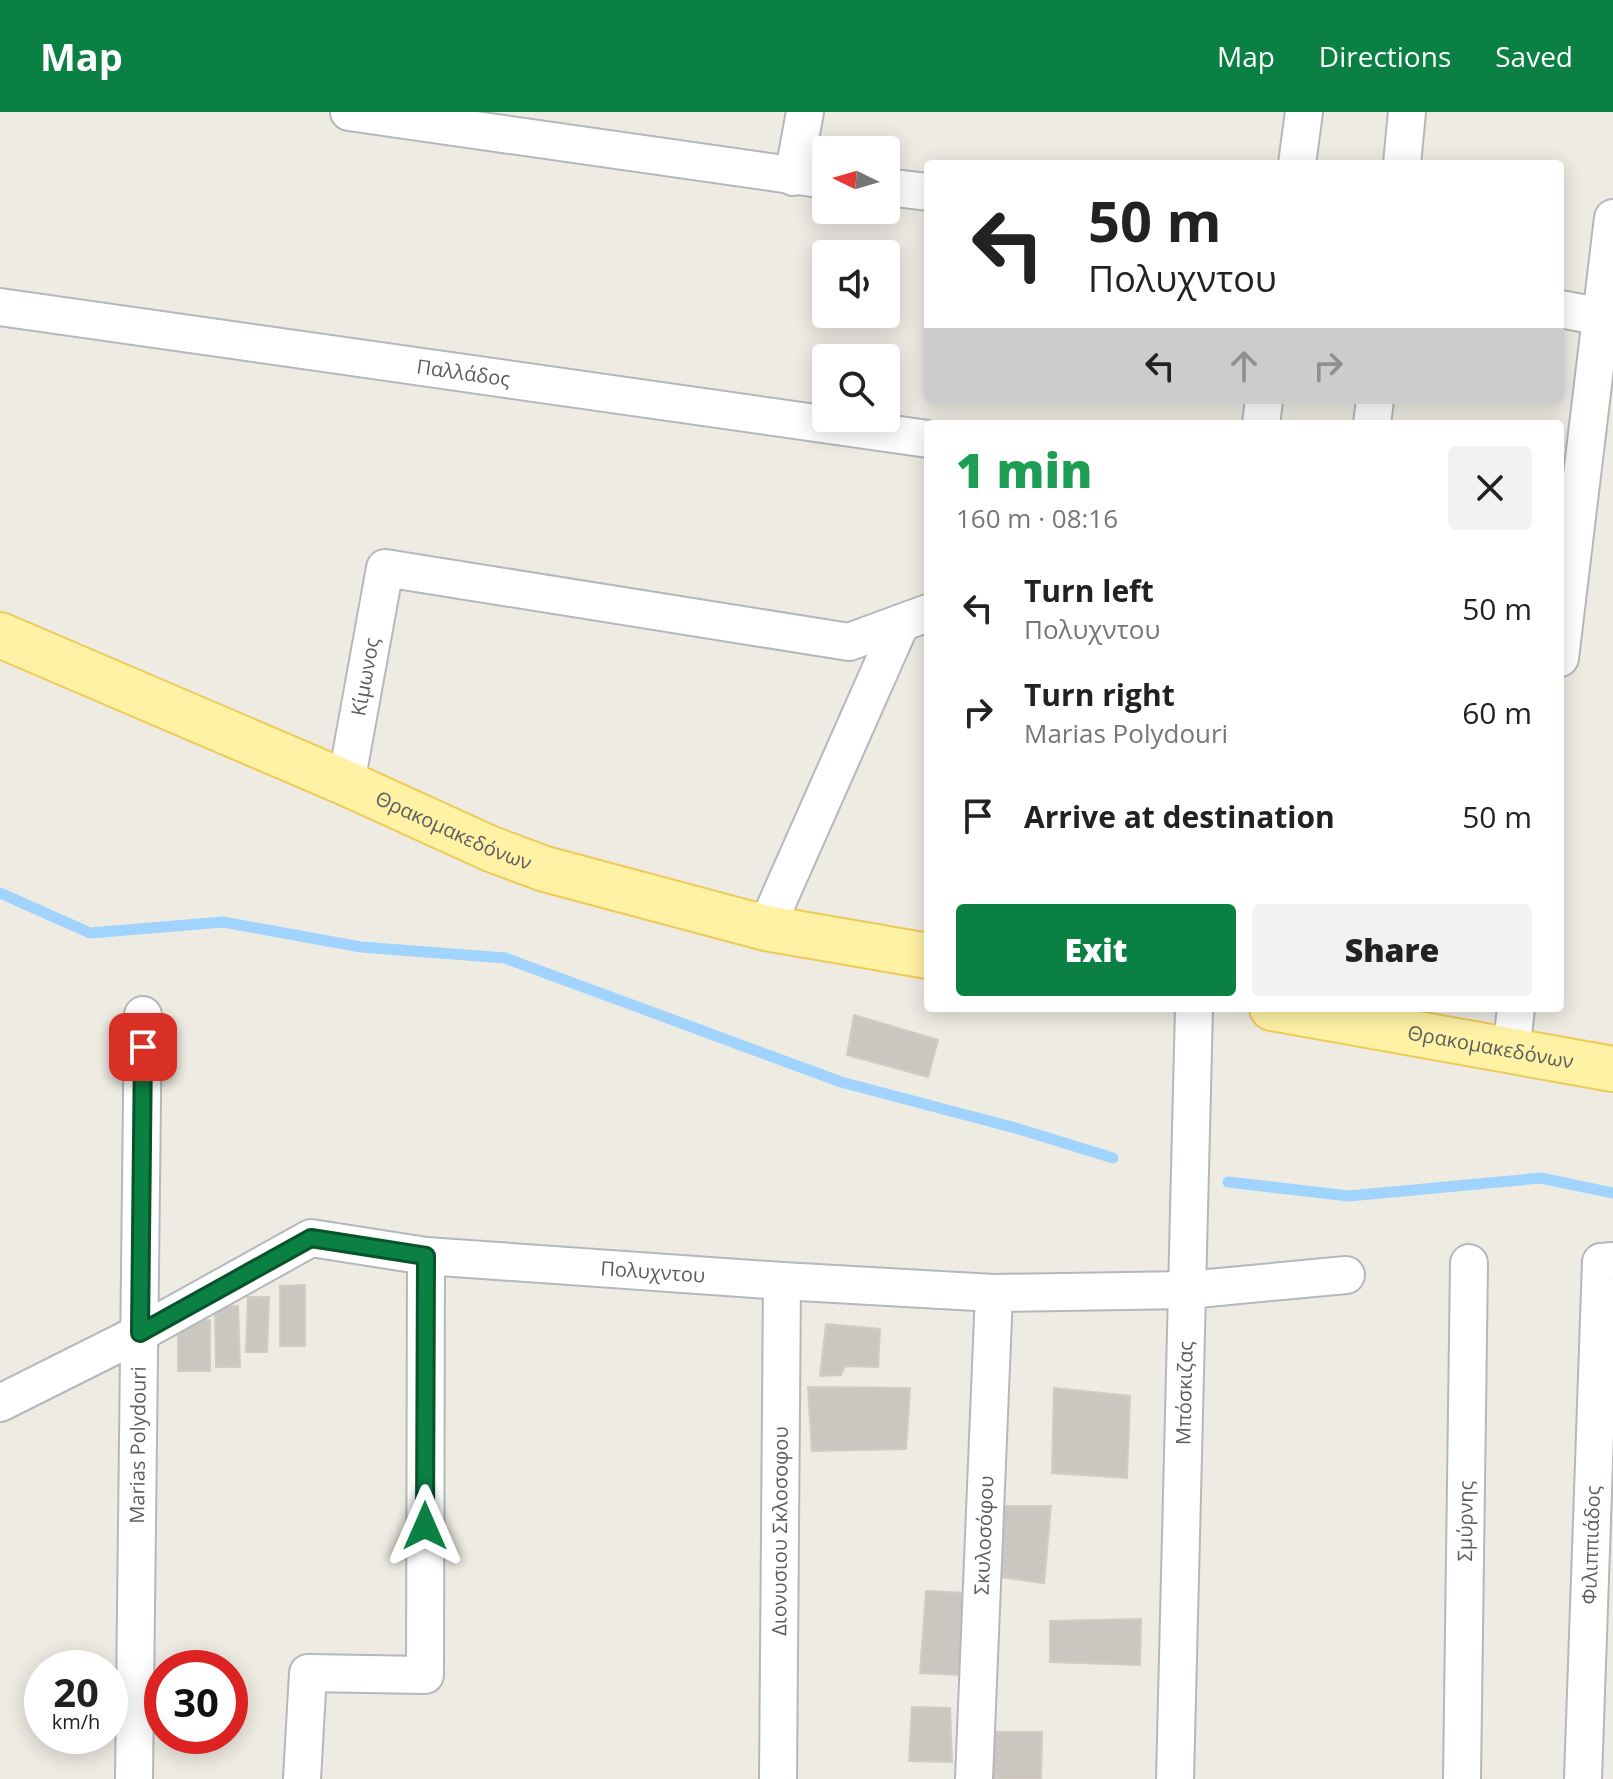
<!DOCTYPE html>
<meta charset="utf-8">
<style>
body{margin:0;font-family:"Open Sans",sans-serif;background:#f2f2f2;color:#222;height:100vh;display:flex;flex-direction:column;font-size:30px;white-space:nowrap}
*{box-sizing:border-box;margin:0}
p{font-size:26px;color:#767676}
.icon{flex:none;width:44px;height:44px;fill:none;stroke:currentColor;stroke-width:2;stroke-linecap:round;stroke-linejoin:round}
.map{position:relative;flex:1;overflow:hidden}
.sheet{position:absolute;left:924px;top:308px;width:640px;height:592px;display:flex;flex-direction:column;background:#fff;border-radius:8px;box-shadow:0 4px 20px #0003}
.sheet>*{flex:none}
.guide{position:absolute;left:924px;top:48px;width:640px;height:244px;border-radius:8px;box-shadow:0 4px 20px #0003;background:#fff;color:#222;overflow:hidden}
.needle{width:52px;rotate:275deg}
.buttons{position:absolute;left:812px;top:24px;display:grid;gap:16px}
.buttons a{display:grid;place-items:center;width:88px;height:88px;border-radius:8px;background:#fff;box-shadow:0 4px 20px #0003;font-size:40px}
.speed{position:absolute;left:24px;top:1538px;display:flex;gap:16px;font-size:40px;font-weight:700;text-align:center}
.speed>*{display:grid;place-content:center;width:104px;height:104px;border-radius:50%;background:#fff;box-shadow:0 4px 20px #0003;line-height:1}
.speed small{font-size:20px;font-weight:400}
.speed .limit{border:12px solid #d22;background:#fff;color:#111}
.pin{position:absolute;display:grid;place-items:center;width:68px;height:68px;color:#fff;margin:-34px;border-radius:16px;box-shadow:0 4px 12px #0006}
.me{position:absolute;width:88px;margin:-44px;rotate:0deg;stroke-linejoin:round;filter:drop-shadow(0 0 6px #0008)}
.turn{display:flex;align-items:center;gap:28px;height:168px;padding:0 32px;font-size:36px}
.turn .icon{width:104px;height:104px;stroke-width:2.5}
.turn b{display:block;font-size:56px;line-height:68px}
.lanes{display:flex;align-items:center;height:76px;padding:0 32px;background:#0003;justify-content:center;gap:40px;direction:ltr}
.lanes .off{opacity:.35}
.round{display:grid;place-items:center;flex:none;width:84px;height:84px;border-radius:8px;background:#f2f2f2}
.overview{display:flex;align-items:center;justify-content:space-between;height:136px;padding:0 32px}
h1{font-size:48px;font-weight:800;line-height:60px;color:#1e9e55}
.button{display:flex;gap:16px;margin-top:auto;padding:16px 32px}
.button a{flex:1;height:92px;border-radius:8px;background:#0b8043;color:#fff;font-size:32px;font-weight:800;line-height:92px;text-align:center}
.button a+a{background:#f2f2f2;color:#222}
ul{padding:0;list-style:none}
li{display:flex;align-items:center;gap:24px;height:104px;padding:0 32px}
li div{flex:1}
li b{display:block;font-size:30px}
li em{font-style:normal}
header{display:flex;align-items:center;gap:48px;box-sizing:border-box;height:112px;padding:0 40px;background:#0b8043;color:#fff}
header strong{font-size:38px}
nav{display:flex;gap:44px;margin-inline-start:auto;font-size:28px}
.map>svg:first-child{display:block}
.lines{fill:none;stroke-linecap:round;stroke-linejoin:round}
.stream{stroke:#a0d4ff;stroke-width:11}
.building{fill:#cac7c1;stroke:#d2ccc0;stroke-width:2}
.minor-casing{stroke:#b4b8bc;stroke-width:40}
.major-casing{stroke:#f1c957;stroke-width:48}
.minor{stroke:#fff;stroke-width:36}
.major{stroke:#fff2a5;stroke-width:44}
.route-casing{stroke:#07532c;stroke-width:20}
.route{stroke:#0b8043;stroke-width:14}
.labels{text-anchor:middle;stroke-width:8;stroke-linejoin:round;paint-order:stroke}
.street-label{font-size:20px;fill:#5a5e63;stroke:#fff}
</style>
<header>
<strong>Map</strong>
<nav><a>Map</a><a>Directions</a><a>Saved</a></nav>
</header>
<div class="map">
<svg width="1613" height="1667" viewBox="0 0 1613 1667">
<rect width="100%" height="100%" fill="#edebe2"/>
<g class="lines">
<path class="stream" d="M0,781l90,40 133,-11 138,25 144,11 336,124 178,47 94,29
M1228,1070l121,14 192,-18 72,15"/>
</g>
<path class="building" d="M854,903l84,25 -10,37 -81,-22z
M305,1173v61h-25v-60z
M248,1185h21l-2,55h-21z
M238,1194l2,61h-24l-1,-60z
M210,1208v51h-32v-50z
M826,1212l54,5 -2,38 -33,-1 -4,9 -21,1z
M808,1275l102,1 -4,61 -94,2z
M1054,1276l76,8 -3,82 -75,-5z
M1002,1394h49l-7,77 -44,-6z
M926,1479l41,2 -6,82 -41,-2z
M1141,1507l-1,46 -90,-3v-41z
M912,1595l38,1 2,54 -43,-1z
M987,1620h55l-1,47h-55z"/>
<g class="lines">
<g class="minor-casing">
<g id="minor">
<path d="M349,0l477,68"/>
<path d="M1297,52l7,-52"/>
<path d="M1402,52l5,-52"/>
<path d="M793,65l12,-65"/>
<path d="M886,75l42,5"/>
<path id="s1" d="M0,195l928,132"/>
<path d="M1560,197l43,8"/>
<path d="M1261,312l3,-24"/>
<path d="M1372,312l3,-24"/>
<path d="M1560,546l53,-440"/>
<path id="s2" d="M346,671l39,-215 464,74 79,-29"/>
<path d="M766,816l135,-305"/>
<path d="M1511,940l5,-44"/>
<path id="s3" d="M0,1291l140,-70 171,-95 115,18 356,25 212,12 193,-3 159,-15"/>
<path id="s4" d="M134,1667l9,-764"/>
<path d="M302,1667l6,-106 117,2 1,-419"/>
<path id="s5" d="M778,1667l4,-498"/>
<path id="s6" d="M974,1667l20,-486"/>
<path id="s7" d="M1175,1667l19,-771"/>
<path id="s8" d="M1462,1667l7,-516"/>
<path id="s9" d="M1583,1667l18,-517 12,-1"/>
</g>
</g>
<g class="major-casing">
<g id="major">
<path id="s10" d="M0,523l346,148 145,66 54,20 221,59 162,28"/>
<path id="s11" d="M1272,896l341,61"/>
</g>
</g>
<use href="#minor" class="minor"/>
<use href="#major" class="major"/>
</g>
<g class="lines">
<g class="route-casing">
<path id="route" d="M143,935l-3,286 171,-95 115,18 -1,270"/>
</g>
<use href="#route" class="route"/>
</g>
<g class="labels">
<g class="street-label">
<text dy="7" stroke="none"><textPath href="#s1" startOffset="468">Παλλάδος</textPath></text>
<text dy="7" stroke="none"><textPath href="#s2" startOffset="108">Κίμωνος</textPath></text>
<text dy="7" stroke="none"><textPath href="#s10" startOffset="494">Θρακομακεδόνων</textPath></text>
<text dy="7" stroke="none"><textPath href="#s11" startOffset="222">Θρακομακεδόνων</textPath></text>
<text dy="7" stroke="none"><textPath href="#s3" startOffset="696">Πολυχντου</textPath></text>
<text dy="7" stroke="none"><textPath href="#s7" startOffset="386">Μπόσκιζας</textPath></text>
<text dy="7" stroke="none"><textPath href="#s4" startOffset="334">Marias Polydouri</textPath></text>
<text dy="7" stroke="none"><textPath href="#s8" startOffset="258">Σμύρνης</textPath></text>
<text dy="7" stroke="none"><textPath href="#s5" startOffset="248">Διονυσιου Σκλοσοφου</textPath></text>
<text dy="7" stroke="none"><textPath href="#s6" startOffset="244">Σκυλοσόφου</textPath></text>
<text dy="7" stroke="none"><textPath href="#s9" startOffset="234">Φιλιππιάδος</textPath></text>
</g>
</g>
</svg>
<div class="buttons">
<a><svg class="needle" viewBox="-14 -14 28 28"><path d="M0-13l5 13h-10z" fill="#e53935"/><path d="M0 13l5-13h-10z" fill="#767676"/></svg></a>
<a><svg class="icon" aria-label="sound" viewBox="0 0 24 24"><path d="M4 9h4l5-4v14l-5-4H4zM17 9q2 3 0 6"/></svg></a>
<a><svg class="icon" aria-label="search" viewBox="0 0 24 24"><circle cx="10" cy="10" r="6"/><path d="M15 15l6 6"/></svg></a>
</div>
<div class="speed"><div>20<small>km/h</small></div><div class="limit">30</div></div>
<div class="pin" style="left:143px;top:935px;background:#d93025"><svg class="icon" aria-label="arrive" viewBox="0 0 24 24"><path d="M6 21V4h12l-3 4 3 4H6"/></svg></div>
<svg class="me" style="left:425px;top:1414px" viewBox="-20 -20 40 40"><path d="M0-17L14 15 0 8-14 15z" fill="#0b8043" stroke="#fff" stroke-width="4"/></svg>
<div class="guide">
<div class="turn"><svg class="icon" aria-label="left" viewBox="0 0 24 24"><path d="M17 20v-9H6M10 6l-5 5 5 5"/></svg><div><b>50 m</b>Πολυχντου</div></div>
<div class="lanes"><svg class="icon" aria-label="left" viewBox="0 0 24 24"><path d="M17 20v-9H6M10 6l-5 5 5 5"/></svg><svg class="icon off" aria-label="ahead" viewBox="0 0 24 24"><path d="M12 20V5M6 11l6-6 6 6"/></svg><svg class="icon off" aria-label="right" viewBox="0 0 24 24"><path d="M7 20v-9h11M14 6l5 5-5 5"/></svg></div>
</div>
<section class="sheet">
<div class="overview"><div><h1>1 min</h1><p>160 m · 08:16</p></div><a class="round"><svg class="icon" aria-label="close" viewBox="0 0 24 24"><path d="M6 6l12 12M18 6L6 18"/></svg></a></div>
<ul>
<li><svg class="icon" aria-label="left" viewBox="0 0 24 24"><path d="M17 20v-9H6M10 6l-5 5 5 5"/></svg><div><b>Turn left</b><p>Πολυχντου</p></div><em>50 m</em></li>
<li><svg class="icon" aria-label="right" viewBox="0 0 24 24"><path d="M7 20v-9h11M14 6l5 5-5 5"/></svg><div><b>Turn right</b><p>Marias Polydouri</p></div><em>60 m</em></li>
<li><svg class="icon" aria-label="arrive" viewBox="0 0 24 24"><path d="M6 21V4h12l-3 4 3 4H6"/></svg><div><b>Arrive at destination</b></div><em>50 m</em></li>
</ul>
<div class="button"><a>Exit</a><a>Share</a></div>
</section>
</div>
